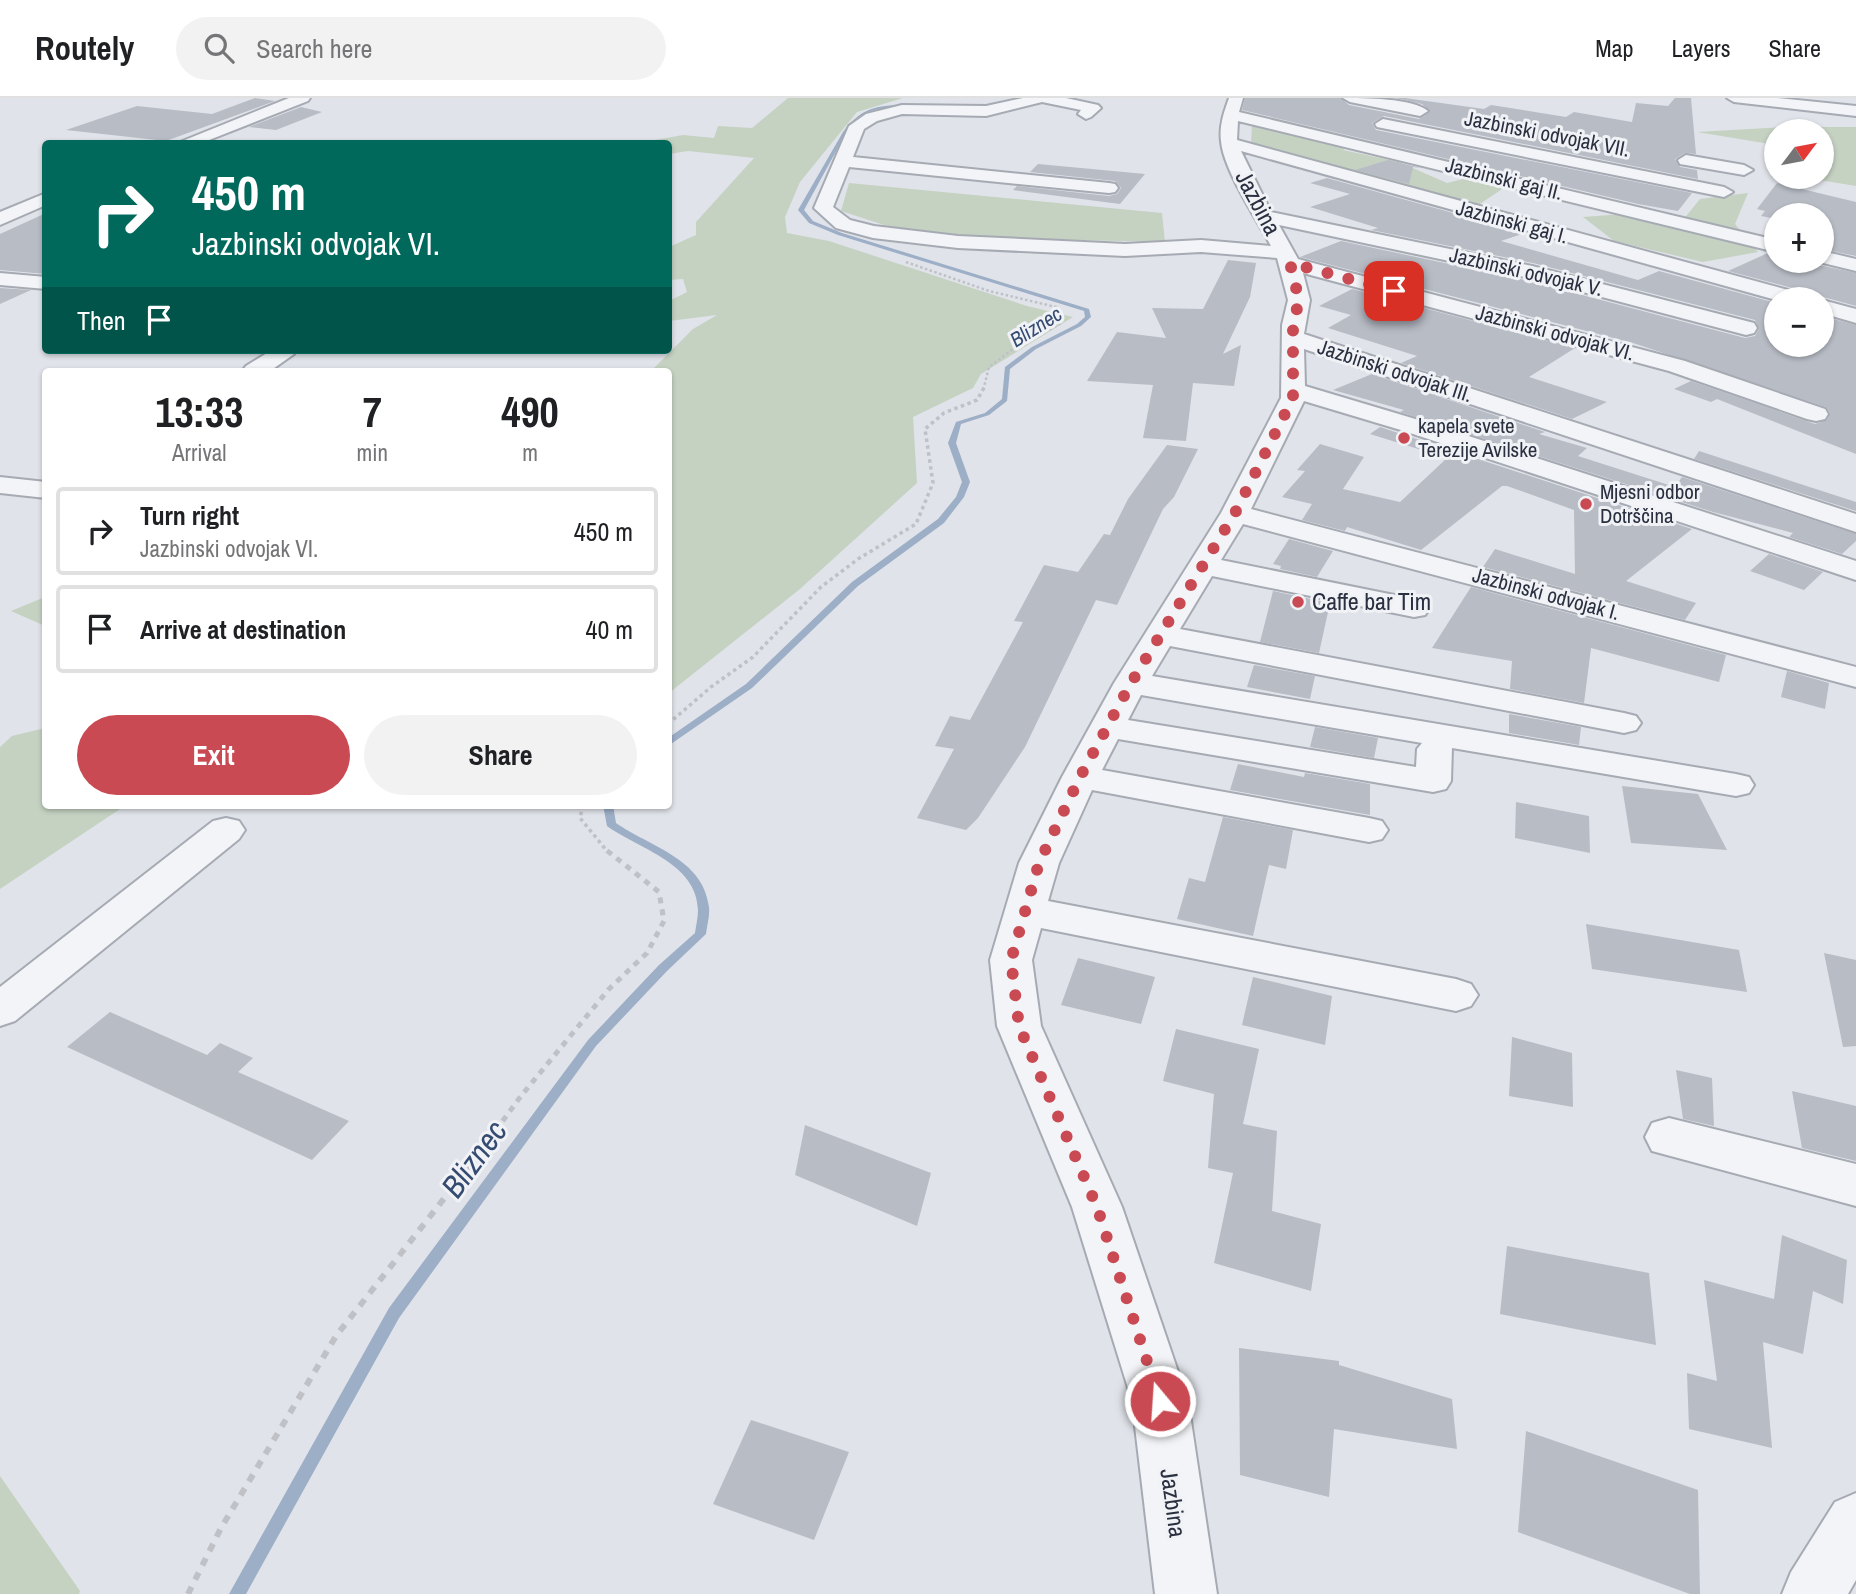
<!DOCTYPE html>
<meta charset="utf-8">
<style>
body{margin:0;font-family:"Archivo Narrow",sans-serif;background:#f2f2f2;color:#202124;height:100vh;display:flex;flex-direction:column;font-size:26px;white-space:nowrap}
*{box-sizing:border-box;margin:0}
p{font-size:23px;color:#757577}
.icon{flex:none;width:38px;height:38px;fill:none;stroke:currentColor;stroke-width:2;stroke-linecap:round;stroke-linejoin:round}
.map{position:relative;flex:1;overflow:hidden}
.side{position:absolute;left:42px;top:270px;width:630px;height:441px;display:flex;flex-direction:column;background:#fff;border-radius:7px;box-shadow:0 2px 5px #0004}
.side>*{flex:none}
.top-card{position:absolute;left:42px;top:42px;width:630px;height:214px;border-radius:7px;box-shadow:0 2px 5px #0004;background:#00695c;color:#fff;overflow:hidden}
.needle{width:46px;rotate:58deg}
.buttons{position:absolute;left:1764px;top:21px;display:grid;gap:14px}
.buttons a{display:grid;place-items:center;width:70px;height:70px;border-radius:50%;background:#fff;box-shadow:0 2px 5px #0004;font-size:35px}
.pin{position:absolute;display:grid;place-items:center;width:60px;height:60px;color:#fff;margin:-30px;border-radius:14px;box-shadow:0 4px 10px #0006}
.me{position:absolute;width:77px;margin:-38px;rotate:342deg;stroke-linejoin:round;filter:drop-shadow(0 0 5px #0008)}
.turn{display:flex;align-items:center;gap:24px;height:147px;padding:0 35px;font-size:32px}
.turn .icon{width:91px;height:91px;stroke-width:2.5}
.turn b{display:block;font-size:49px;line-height:60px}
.then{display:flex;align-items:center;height:66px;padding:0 35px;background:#0003;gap:14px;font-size:26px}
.eta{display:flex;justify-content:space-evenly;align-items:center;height:119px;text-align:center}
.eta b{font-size:42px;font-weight:700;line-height:49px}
.button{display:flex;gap:14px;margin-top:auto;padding:14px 35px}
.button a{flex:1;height:80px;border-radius:42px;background:#c94a52;color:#fff;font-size:28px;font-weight:700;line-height:80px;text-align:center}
.button a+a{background:#f2f2f2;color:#202124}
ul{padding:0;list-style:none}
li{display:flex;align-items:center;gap:21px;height:88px;margin:0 14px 10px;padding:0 21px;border:4px solid #e0e0e0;border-radius:7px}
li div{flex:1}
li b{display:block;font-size:26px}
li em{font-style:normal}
header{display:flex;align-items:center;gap:42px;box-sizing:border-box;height:98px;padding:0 35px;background:#fff;border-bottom:2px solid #e0e0e0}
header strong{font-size:33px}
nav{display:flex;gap:38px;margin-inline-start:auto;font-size:24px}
.search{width:490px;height:63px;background:#f2f2f2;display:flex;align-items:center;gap:18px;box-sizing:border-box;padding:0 24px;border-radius:38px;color:#757577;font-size:26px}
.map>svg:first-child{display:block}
.green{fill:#c5d2c2}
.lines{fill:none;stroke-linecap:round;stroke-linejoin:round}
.stream{fill:#9daec7;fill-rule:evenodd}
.building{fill:#b8bcc5}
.minor-casing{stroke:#a6aab3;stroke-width:4}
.path-far3{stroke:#bfc1c7;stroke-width:2.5;stroke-dasharray:2.5 2.5;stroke-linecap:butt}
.path-far2{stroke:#bfc1c7;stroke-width:3.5;stroke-dasharray:3.5 3.5;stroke-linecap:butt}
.path-far1{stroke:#bfc1c7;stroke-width:5;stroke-dasharray:6 6;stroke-linecap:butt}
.path{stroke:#bfc1c7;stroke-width:6;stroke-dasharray:8 8;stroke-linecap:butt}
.minor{fill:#f3f4f7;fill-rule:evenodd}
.route{stroke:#c94a52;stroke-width:12;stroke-dasharray:0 21.6}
.poi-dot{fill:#c94a52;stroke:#f0f2f6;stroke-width:2.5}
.labels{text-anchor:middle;stroke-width:6;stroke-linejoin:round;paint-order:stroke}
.far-street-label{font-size:21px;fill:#2a3040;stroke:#f0f2f6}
.far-water-label{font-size:21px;font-style:italic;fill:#354b72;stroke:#f0f2f6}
.far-poi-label{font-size:21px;fill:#2a3040;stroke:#f0f2f6;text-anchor:start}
.street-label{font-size:24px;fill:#2a3040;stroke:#f0f2f6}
.poi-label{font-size:24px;fill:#2a3040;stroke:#f0f2f6;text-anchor:start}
.near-water-label{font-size:32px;font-style:italic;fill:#354b72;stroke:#f0f2f6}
</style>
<header>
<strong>Routely</strong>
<div class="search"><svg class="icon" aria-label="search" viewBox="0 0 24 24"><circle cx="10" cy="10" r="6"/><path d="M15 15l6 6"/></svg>Search here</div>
<nav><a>Map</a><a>Layers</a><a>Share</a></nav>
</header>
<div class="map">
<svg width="1856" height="1496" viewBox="0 0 1856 1496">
<rect width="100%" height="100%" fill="#e0e3e9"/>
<path class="green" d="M788,0h115l-46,14 -57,70 -15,35 2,16 42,8 198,65 46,11 -92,57 -8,14 -60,29 4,66 -117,106 -131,104 -1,-322h-17l42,-42 24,-14 -48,6v-20l18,-9 -4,-13 -14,1v-33l27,-12v-13l58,-64 -66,-7 -19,3 -1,-10 -30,-1 45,-8 31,3 4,-12 34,2z
M1252,25l102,20 -11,7 56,12 48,21 20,-5 41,7 -31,21 -226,-61z
M1786,29h70v59l-55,-9h21v-46h-46v14l-79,-13z
M849,85l313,30 3,29 -177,-4 -101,-12 -46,-15z
M1748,95l-13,31 23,28 -55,10 -89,-21 -31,-24 54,-4 42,12 21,-26z
M45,499v29l-34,-15z
M45,630l1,77h80l-126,84v-142l12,-11z
M0,1378l80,115 -1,3h-79z"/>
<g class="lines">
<path class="stream" d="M899,7l16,1c-34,7 -43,-7 -69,27l-42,77 9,11 29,12 247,76 2,8 -10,9 -45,23 -26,20 -3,32 -18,14 -28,9 -5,19 14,39 -6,15 -20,26 -86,63 -106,102 -84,58v-8l78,-54 106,-102 86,-63 18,-22 6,-15 -14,-39 8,-21 29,-9 17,-14 3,-32 27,-20 45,-23 8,-7 -1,-6 -246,-76 -29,-12 -11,-13 45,-78c17,-22 29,-26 56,-27z
M603,707h10l3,18c34,24 87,35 93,84 1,9 -2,18 -3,27l-39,37 -71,75 -197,272 -153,276h-17l160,-286 199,-268 71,-75 36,-32c1,-8 3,-15 3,-23 -1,-47 -59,-61 -91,-84z"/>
</g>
<path class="building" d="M255,0l20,3 -109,40 -100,-11 71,-24 75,8z
M1245,0h96l8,7 70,14 11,-7 -8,-8 -26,-6h9l79,11 7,-4 13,2 62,10 8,-5 58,10 4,-19 32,3 7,-8h16l5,56 -11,-1 -10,6 5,8 17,3 1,9 -314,-63 -12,7 4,7 316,63 -14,18 -40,-7 -396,-94z
M301,9l21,5 -46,18 -27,-3z
M1388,62l33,8 -8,-1 -4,17 -54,-14z
M1038,66l107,10 -25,30 -107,-14 4,-4 92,10 8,-2 4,-6 -6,-7 -85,-9z
M1327,80l198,55 -24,8 137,39 21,-9 117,32v42h46v-29l34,9v129l-139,-55 -6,3 -37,-13 17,-8 124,43 12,-4 3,-7 -4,-6 -193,-64 -333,-86 41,-16 188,40 216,57 10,-2 4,-7 -4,-9 -222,-57 -162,-33 7,-2 -68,-21 40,-13 -40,-11z
M1777,85l79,19v54l-34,-7 2,-22 -2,-12h-46v4l-15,-3 4,-5 -8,-2z
M46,115v61l-46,-4v-36z
M1768,155l8,1v7h36l2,3 42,9v33l-33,-9 -16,2 -3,-8 -76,-20z
M1228,162l28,3 -6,34 -27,57 18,-9 -7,41 -41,-3 -7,58 -43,-3 10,-53 -66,-4 30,-49 49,6 -14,-30 51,1z
M0,190l31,2 -31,14z
M1352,191l223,59 -46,29 78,25 -35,17 -171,-56 16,-7 -89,-28 23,-13 -32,-9z
M1372,276l173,58 -6,2 48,14 -9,8 97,31 7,-10 174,57v7l-14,13 -53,-17 4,-4 -80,-21 -313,-100 4,-2 -71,-20z
M1380,329l312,102 -66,52 70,22 -11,17 -202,-53 12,-18 80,25 -1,-64 -67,-24h-5l-81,64 -74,-23 -2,4 -43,-11 10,-16 -30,-7 23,-26 -8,-1 23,-26 44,13 -21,32 57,13 47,-44 -77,-24z
M1167,347l31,4 -24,48 -11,12 -46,96 -21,-5 -71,147 -47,71 -12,12 -49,-12 37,-69 -19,-3 15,-30 20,4 53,-98 -9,-1 30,-56 34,7 26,-38 6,1 18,-36z
M1699,353l157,51v9l-162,-52z
M1289,441l44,12 -16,26 -37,-8 1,-3 -8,-2z
M1769,456l54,18 -19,18 -54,-19z
M1471,489l255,68 -7,27 -128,-34 -7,55 -74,-14 2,-28 -80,-13z
M1273,493l57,12 -11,50 -59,-11z
M1254,567l61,11 -5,23 -63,-12z
M1787,573l42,12 -4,26 -44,-12z
M1509,616l72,13 -2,18 -70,-12z
M1315,629l63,11 -4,20 -64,-11z
M1238,666l66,13 1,-4 65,11v31l-140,-25z
M1622,688l76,8 29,56 -96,-7z
M1516,704l73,14 1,37 -75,-15z
M1223,719l70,13 -7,39 -17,-4 -16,71 -76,-17 12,-41 16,4z
M1586,826l153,26 8,42 -155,-23z
M1824,855l32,7v86l-13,1z
M1078,860l77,19 -14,47 -80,-19z
M1253,879l79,19 -7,49 -83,-20z
M110,914l97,43 13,-12 33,15 -15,14 111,49 -37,39 -245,-113z
M1176,931l83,20 -16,75 34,7 -5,80 49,13 -10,67 -97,-28 19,-90 -25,-5 6,-74 -51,-13z
M1512,939l60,16 1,54 -64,-11z
M1676,972l36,8 2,48 -31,-7z
M1792,993l64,15v55l-54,-13z
M805,1027l126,48 -14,53 -122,-51z
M1782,1137l65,25 -4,44 -30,-13 -10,63 -40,-12 9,106 -83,-19 -2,-56 30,8 -13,-101 70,19z
M1507,1148l142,27 7,72 -156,-31z
M1239,1250l100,13v4l113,34 5,50 -123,-20 -5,68 -89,-22z
M751,1322l98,32 -35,88 -101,-36z
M1526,1333l172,59 2,104h-10l-172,-62z"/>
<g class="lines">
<g class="minor-casing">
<path id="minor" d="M289,0h21l-2,3 -109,43h-24z
M1023,0h43l32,7 3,3 -10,9 -5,2 -8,-5 3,-4 -39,-8 -56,14 -84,-2 -25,7 -13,8 -11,28 256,26 6,1 3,4 -3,4 -6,1 -260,-26 -16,40 17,13 24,6 84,10 167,8 76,-4 70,6c-14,-26 -48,-77 -50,-105 -2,-15 3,-29 8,-43h14l-4,14 537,128v12l-538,-131 -1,19 566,154 2,5 -29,1 -535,-149 30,61 261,54 222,57 3,5 -3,5 -8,2 -216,-57 -251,-53 19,34 387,102 140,48 3,5 -3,5 -9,2 -9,-2 -138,-48 -366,-98 7,27 -6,34 552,180v18l-552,-183 1,37 117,35 434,140v19l-452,-149 -100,-30 -53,108 605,158v20l-613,-163 -22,36 193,39 11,2 5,7 -5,7 -11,2 -202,-41 -32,53 444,84 12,3 5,7 -5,7 -12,3 -454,-87 -18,30 584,98 13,3 5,8 -5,8 -13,3 -284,-48 -1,33 -5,8 -13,3 -315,-53 -16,31 267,48 13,3 6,9 -6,9 -13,3 -277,-52 -33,73 -11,38 408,78 15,5 7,11 -7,11 -15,5 -415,-83 -9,32 9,66 81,181 66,194 29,193h-62l-23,-193 -60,-194 -75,-181 -7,-66 29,-97 43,-86 52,-94 107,-170 60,-115 1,-73 6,-25 -11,-42 -76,-6 -76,4 -167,-8 -85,-10 -37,-10 -22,-20 35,-82 17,-12 36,-9 84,1zM1141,597l281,48 -5,6 -1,18 -288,-47z
M1343,0c20,0 70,0 85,13l-8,5 -70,-14z
M1727,0h50l79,8v10l-122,-14z
M1383,21l341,68 9,5 -9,5 -347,-70 -2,-3z
M1686,57l58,10 9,5 -9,5 -64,-11 -2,-4z
M46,95v12l-46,20v-13z
M1822,153l34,8v12l-41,-10h7z
M0,175l46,4v12l-46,-4z
M1822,202l34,9v14l-34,-10z
M272,252h19l3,4 -24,17h-28l4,-5z
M0,379l46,5v16l-46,-5z
M226,720l13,3 6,9 -6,9 -224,182 -15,5v-39l213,-166z
M1669,1020l187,46v42l-204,-55 -7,-14 7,-14z
M1856,1395v87l-8,14h-66l9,-22 44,-70z"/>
</g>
<path class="path-far3" d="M906,164l83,29 67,16 6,9 -2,8 -43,22 -28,21 -5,20"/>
<path class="path-far2" d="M668,626l43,-37 42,-30 68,-70 37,-28 58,-35 17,-41 -8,-54 19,-16 33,-13 8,-14
M583,707l-3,13 27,33"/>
<path class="path-far1" d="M460,1081l61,-83 88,-107 38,-36 17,-32 -5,-29 -54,-43"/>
<path class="path" d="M188,1496l33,-66 115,-192 125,-159"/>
<use href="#minor" class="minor"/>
</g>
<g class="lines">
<path class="route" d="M1160,1303l-63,-194 -78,-181 -8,-66 28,-97 41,-86 51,-94 104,-170 58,-115v-73l6,-25 -9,-37 104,28"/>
</g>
<g class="poi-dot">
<circle cx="1404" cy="340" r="7"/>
<circle cx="1586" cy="406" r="7"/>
<circle cx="1298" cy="504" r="7"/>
</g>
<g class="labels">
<g class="far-street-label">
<text transform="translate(1547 36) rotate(11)" y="7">Jazbinski odvojak VII.</text>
<text transform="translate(1504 81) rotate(14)" y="7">Jazbinski gaj II.</text>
<text transform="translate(1512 124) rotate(15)" y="7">Jazbinski gaj I.</text>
<text transform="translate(1526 174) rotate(13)" y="7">Jazbinski odvojak V.</text>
<text transform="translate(1555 235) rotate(15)" y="7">Jazbinski odvojak VI.</text>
<text transform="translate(1395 273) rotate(18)" y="7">Jazbinski odvojak III.</text>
<text transform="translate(1546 496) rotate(15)" y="7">Jazbinski odvojak I.</text>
</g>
<g class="far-water-label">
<text transform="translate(1036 229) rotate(-32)" y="7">Bliznec</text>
</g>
<g class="far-poi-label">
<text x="1418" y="335">kapela svete<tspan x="1418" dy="24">Terezije Avilske</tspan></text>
<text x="1600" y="401">Mjesni odbor<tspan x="1600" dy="24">Dotrščina</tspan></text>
</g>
<g class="street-label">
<text transform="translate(1258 105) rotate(62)" y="8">Jazbina</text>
<text transform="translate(1173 1405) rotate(82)" y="8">Jazbina</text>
</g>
<g class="poi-label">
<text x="1312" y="512">Caffe bar Tim</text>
</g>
<g class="near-water-label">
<text transform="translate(474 1061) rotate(-54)" y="11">Bliznec</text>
</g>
</g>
</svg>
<div class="buttons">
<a><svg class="needle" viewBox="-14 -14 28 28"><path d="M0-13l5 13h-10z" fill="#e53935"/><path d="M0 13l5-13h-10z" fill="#757577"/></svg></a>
<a>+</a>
<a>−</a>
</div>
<div class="pin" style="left:1394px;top:193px;background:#d93025"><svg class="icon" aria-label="arrive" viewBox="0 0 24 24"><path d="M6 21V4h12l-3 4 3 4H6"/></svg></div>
<svg class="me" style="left:1160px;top:1303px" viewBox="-20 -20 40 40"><circle r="17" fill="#c94a52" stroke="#fff" stroke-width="3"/><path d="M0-11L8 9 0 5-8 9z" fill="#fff"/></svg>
<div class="top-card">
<div class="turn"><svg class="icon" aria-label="right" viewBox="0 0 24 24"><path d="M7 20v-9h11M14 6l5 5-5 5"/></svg><div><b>450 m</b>Jazbinski odvojak VI.</div></div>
<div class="then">Then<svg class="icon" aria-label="arrive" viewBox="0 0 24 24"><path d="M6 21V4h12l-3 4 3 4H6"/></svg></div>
</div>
<section class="side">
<div class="eta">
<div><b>13:33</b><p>Arrival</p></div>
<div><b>7</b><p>min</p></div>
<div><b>490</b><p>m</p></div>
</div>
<ul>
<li><svg class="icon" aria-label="right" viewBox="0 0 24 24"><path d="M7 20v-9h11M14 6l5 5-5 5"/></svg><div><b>Turn right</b><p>Jazbinski odvojak VI.</p></div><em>450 m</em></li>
<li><svg class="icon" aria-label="arrive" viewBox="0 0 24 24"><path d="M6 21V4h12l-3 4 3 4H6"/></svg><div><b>Arrive at destination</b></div><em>40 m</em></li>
</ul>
<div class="button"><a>Exit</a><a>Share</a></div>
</section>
</div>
